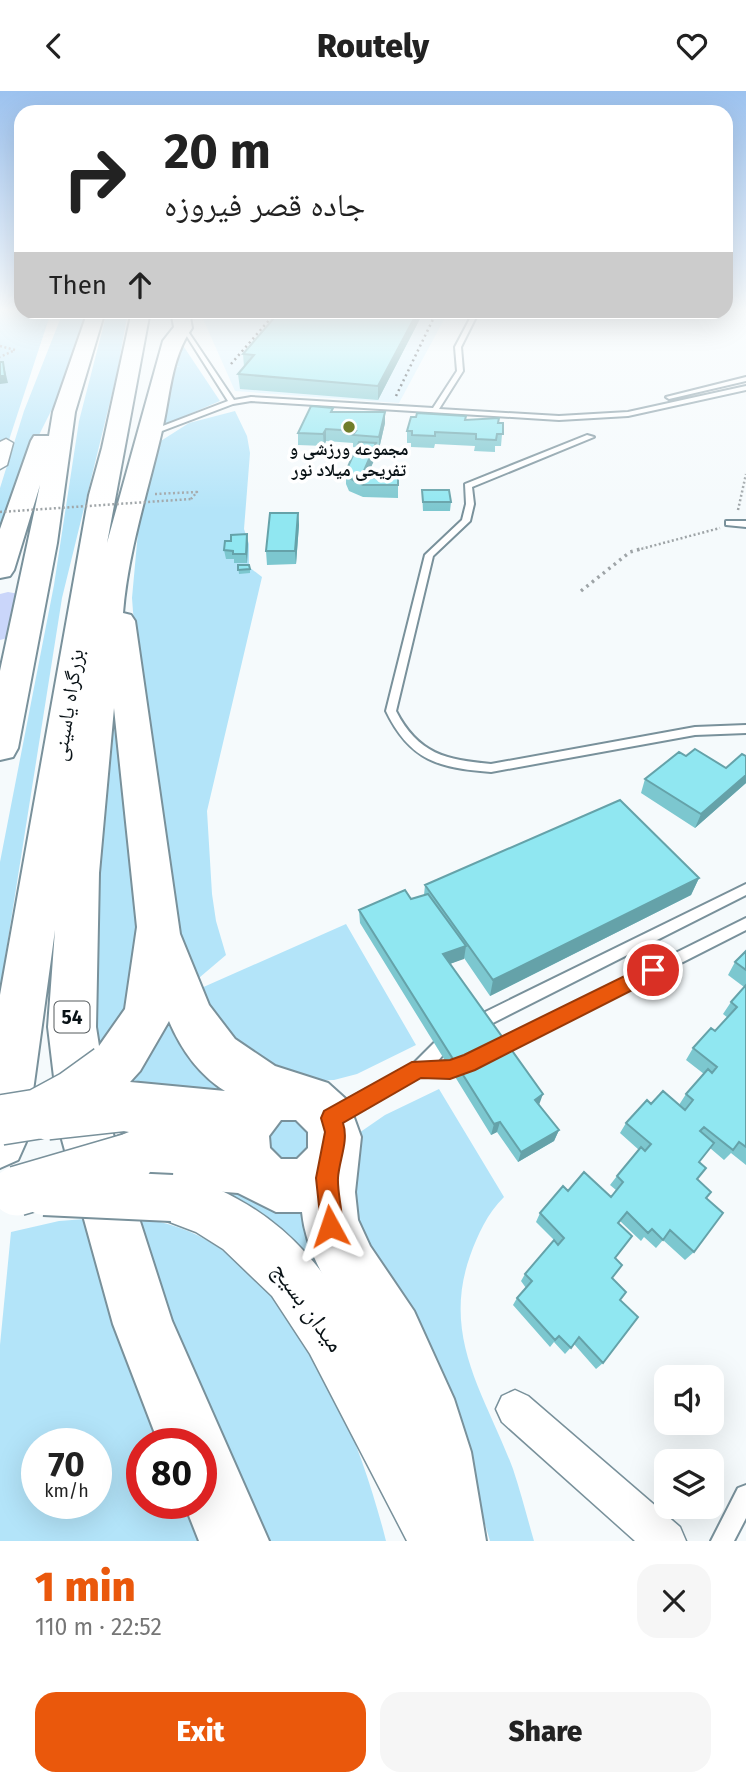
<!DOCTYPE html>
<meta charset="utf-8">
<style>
body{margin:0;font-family:"Fira Sans","Noto Naskh Arabic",sans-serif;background:#f6f6f6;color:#222;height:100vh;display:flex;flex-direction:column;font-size:26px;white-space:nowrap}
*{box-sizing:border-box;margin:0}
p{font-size:23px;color:#767676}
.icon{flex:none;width:38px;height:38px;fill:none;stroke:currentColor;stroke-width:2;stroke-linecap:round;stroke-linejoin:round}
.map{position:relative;height:1450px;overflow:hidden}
.details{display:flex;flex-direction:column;background:#fff;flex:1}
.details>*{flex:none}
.hud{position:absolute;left:14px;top:14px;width:719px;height:214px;border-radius:21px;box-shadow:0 7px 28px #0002;background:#fff;color:#222;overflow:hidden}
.fabs{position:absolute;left:654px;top:1274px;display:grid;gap:14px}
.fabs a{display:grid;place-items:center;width:70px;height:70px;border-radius:14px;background:#fff;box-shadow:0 7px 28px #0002;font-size:35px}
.speed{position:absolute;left:21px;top:1337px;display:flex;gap:14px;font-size:35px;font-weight:700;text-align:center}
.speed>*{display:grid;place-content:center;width:91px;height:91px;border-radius:50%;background:#fff;box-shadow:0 7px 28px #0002;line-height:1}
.speed small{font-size:18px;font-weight:400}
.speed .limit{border:10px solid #d22;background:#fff;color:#111}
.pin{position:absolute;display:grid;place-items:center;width:60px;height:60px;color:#fff;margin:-30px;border:4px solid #fff;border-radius:50%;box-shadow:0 2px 7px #0007}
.me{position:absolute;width:77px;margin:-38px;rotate:355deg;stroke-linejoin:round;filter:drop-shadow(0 0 5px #0008)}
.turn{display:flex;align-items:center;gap:24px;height:147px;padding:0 35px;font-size:32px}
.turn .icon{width:91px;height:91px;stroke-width:2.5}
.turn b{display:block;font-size:49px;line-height:60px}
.then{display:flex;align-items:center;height:66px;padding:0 35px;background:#0003;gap:14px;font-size:26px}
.round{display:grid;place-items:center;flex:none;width:74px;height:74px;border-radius:21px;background:#f6f6f6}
.head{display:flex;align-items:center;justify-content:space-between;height:119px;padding:0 35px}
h1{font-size:42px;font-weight:800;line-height:52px;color:#ea580c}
.cta{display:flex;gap:14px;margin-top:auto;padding:14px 35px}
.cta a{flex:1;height:80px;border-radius:21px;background:#ea580c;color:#fff;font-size:28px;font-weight:800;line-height:80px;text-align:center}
.cta a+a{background:#f6f6f6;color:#222}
header{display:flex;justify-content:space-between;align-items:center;height:91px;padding:0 35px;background:#fff;font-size:32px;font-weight:800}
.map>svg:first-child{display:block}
.built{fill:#d7f2fe}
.green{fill:#b3e4f9;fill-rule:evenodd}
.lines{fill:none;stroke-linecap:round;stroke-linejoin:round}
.river{fill:#cad6fa;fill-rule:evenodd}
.service-casing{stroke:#79919b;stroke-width:4}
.minor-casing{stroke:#79919b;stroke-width:3}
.primary-casing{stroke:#79919b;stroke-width:3}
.trunk-casing{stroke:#79919b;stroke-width:4}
.path-far1{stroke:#9ea4a7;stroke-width:2.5;stroke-dasharray:2 2.5;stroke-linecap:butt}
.path{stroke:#9ea4a7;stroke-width:3.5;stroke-dasharray:2.5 4.5;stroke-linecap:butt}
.service{fill:#fff;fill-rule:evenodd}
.minor{fill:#fff;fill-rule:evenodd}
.primary{fill:#fff;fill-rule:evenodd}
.trunk{fill:#fff;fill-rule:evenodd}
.rail{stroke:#2c3438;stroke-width:2.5;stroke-dasharray:2 3.5;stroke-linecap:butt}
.primary-bridge-casing{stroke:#79919b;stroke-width:50;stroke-linecap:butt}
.trunk-bridge-casing{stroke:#79919b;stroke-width:52;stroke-linecap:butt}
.path-bridge{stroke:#9ea4a7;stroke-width:2.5;stroke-dasharray:2 2.5;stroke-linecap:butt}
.primary-bridge{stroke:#fff;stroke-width:46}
.trunk-bridge{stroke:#fff;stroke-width:49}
.wall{fill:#7cc7cf}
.shaded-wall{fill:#65a2a9}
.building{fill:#90e7f1;stroke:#65a2a9;stroke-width:2}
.route{fill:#ea580c;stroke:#983908;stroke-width:2}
.poi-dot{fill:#717d2a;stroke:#fff;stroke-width:2.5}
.labels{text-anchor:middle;stroke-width:7;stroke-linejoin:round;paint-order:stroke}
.far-poi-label{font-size:18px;font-weight:bold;fill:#0a1317;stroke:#fff}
.shield{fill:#fff;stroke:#545a5d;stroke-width:2}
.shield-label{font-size:19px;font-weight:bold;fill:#0a1317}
.street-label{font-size:21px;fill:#0a1317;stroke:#fff}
.near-street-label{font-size:24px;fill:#0a1317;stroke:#fff}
</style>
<header><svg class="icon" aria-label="back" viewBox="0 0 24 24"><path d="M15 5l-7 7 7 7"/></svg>Routely<svg class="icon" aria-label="heart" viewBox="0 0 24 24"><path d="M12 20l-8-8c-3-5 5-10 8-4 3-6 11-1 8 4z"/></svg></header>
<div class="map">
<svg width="746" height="1450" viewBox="0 0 746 1450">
<rect width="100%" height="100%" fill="#f5fafc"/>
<path class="built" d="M200,221h248l-49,91 -164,-12z"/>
<path class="green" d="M0,218l51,3 -42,128 -9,4z
M63,221h23l-32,93 -23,46 -21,69 -10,9v-41l24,-77z
M107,221h21l-11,61 -55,225 -62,392v-128l54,-277 25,-164z
M182,253l38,57 -63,27 14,-59 9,-3 -9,2z
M235,320l12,25 3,17 -6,76 5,15v23l13,10 -55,234 5,83 4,27 10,34 -33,28 -16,-31 -38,-260 -7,-94 9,-99 15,-55 33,-21z
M115,526l33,356 -50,96 -9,-65z
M346,833l70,121 -59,29 -23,6 -34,1 -66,-30 -35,-62z
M160,906l97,94 -171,11z
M439,998l65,108c-17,17 -26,37 -34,59 -29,82 16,140 43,213 8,24 14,48 21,72h-44l-18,-61 -134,-303 18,-42 29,-20z
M267,1024l43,3 -1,37 -28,13 -25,-35z
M181,1087l127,19 81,159 -121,-135 -40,-28z
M127,1124c28,5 56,11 81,26 97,57 152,196 178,300h-131z
M98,1127l73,226h-29v59h53l16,38h-211v-196l11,-113 48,-11zM37,1353h59v59h-59z"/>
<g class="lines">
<path class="river" d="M8,501l11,2 4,7 -12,36 -11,3v-46z"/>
<g class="service-casing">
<path id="service" d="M262,220h5l-4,5 -3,-2z
M474,220h5l-18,36 2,24 -24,38 120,7 69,-4 118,-26v4l-118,26 -69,4 -308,-19 -18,3 -79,30 -7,-2 81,-31 -47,-74h4l49,73 17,-3 182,11 24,-37 -2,-24z
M746,286v4l-77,18 -3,-2z
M587,344l7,2 -122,50 2,17 -4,17 -37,35 -37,155c22,43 50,49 95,53l204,-37 51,-2v8l-51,2 -204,37c-52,-4 -81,-11 -105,-61l39,-156 37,-35 4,-16 -1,-20z
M726,430h20v6l-20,-2z
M746,793v11l-267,135 -5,2 -5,-2 -3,-5 3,-5z
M746,827v12l-248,126 -5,2 -5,-2 -3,-5 3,-5z
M449,940l5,2 3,5 -20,24c10,0 23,-6 33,-2l2,5 -2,5 -20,6h-29l-77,44 -6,2 -6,-2 -2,-6 2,-6 81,-44 31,-31z
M746,1394v33l-12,23h-23l27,-53z"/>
</g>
<g class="minor-casing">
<path id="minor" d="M6,348l7,4 -6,22 -7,4v-27z
M515,1299l13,6 152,131 6,14h-51l-133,-119 -6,-13 6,-13z"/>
</g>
<g class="primary-casing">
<path id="primary" d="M172,1081c130,39 167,119 228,230 21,39 44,77 66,116l10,23h-69l-97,-187 -38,-58 -49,-47 -27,-17 -42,-16 -8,-18 8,-18z"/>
</g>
<g class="trunk-casing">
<path id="trunk" d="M88,220h17l-30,101 -18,131 -39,205 -5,9 -13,3v-89l40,-186 -26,85 -4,6 -10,2v-49l31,-88 3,-5h15l4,-24z
M132,220h18l-43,232 56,-202 11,-14 -3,-16h18l3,17c-22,31 -22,71 -31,107 -14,59 -33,117 -38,178l8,2 4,6 45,313 29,71 26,34 40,27 53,17 20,18 13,36 -6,55 3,28 12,26 44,65 40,88 17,53 15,89h-70c-6,-57 -10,-113 -35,-167 -24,-53 -73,-101 -79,-162h-26l-38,-19 -110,-9 44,137 97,220h-70l-15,-38h17v-59h-42l-46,-120 -52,-188 -13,-109 7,-97 -29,212 -8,18 -18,8v-173l89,-500 13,-47zM114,617l23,219 -12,82 -26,37 -3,-19 3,-154zM169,930c12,28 29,53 56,70l-95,-9 10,-11zM281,1029h15l12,12v16l-11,11h-16l-11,-11 -1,-12zM112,1038l17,3 -15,6z"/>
</g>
<path class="path-far1" d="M0,255l15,4 -15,7
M155,403l42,-2 -6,7
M738,419l8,-36
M637,459l83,-22"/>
<path class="path" d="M581,500l49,-39 14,-4"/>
<use href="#service" class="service"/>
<use href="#minor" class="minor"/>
<use href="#primary" class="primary"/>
<use href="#trunk" class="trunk"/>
<path class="rail" d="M231,273l46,-53
M396,305l41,-85"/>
<g class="primary-bridge-casing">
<path id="primary-bridge" d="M44,1101l128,6"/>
</g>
<g class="trunk-bridge-casing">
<path id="trunk-bridge" d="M47,1024l73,-8
M0,1029l38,-6 35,-19 36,-26
M17,1100l113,-33"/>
</g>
<path class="path-bridge" d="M0,421l191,-13"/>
<use href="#primary-bridge" class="primary-bridge"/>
<use href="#trunk-bridge" class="trunk-bridge"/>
</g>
<path class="wall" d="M424,220l-46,89 -138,-11 -2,-15 6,-7 -1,-13z
M334,321h51v11l-6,26h-3v7l-9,20 3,2h28v20l-35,-1 -14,-6 -3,-7v-13l11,-23 -4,-1v-4l-27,-2 -2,5 -26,-1v-12z
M465,329l38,3 -2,23h-6v6l-21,-1 1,-5 -40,-2 -1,4 -23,-1v-4h-4v-12z
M422,399l29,12 -1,9h-27z
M298,422l1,12 -3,39 -29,1 -1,-14z
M247,443l1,9 -1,20h-13v-4h-8l-2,-9z
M238,474l12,4v4l-11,1z
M686,665l40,12 20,-12v27l-51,45 -54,-35 4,-14z
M699,787l-8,17 -201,101 -26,-38 -14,6 89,141 20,25 -5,11 -36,21 -21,-30 -6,3 -131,-212 -1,-13 52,-11 13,-4 1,-10z
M746,860v214l-15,-12 -7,7 -14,-12 -11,14 -2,17 9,19 -12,54 -9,8 -22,-20 -7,8 -12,-11 -3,4 -21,-20 -2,2 -3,35 -3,20 8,22 -17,63 -7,6 -22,-25 -9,10 -11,-12 -4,5 -37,-42 4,-7 9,-10 -5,-7 4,-7 29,-34 -18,-18 4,-9 28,-22 43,6 5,-7 -6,-5 7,-9 22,-26 -19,-17 6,-10 25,-19 28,1 7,-11 18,-20 -18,-14 7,-12 22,-17 13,-13 -5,-4 8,-12 13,-15 -16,-12 7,-13z"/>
<path class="shaded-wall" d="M418,220h6l-46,89v-14z
M3,271l5,21 -8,1v-8z
M385,321v11l-6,26v-12z
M326,338v12l-2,5 -1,-12z
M376,352v13l-13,29v-12z
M298,422l1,12 -3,39 -1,-13z
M247,443l1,9 -1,20 -1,-9z
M746,684v8l-51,45 6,-14z
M699,787l-8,17 -201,101 3,-16z
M466,855l-2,13 -23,8 2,-13z
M543,1003l-4,11 -4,-5z
M500,1031l-3,10 -6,3 3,-11z
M559,1039l-5,11 -36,21 3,-10z"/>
<path class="building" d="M280,220h138l-40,75 -140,-12 16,-19 -11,-1z
M0,271h3l2,14h-5z
M311,315l22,2 -2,4h54l-6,25 -26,-2 3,-4 -30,-2 -3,5 -25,-1z
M417,322l49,3 -1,4 34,-2 -1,5h5v11h-6l-1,6 -20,-1v-5l-41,-2v4l-23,-1v-4h-5l4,-14h5z
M359,351l17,1 -13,30 7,5h28v7h-35l-14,-7 -3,-7z
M422,399h27l2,12h-28z
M270,422h28l-3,38h-29z
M247,443l-1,20h-13v-3l-9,-1 1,-9h6v-6z
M238,474h11l1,4 -12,1z
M695,658l31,19 16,-14 4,2v19l-45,39 -56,-35 34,-27 7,4z
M620,709l79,78 -206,102 -68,-95z
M405,799l6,9 17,-5 38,52 -23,8 100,140 -8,6 24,30 -38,22 -21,-30 -6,2 -135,-214z
M746,860v19l-11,-8z
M746,894v162l-7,-5 -6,8 -29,-23 -4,4 14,12 -15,19 7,6 -9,11 14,13 -5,6 17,15 -29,39 -24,-22 -7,10 -11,-11 -4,4 -21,-21 -9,11 14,13 -17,22 7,7 -10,13 14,14 -6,8 18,17 -35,46 -24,-26 -8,11 -12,-12 -4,4 -38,-42 15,-17 -7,-7 29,-34 4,5 6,-7 -24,-25 23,-27 5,5 16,-19 27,25 12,-15 -6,-6 24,-29 4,4 6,-7 -25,-21 21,-23 4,4 12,-13 22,19 8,-10 -7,-6 22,-25 4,4 5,-6 -24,-19 18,-20 4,3 22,-24 -6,-5z"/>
<linearGradient id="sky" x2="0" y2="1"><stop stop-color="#9cc2ef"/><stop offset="0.52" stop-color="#fafdfe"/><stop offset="1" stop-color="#fafdfe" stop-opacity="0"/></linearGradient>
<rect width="746" height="420" fill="url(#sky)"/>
<path class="route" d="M653,871l7,2 3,6 -3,6 -185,94 -25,9 -29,-1 -78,45c6,18 -4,37 -5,55 -1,19 8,39 1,56l-9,3 -8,-3 -6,-56 9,-46 -4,-14 3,-7 88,-49 38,-2 14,-5z"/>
<circle class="poi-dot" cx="349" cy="336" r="7"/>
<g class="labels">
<g class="far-poi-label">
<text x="349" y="364">مجموعه ورزشی و<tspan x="349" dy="21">تفریحی میلاد نور</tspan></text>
</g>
<rect class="shield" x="54.5" y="910.5" width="35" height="31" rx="5"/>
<g class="shield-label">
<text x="72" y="933">54</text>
</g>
<g class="street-label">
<text transform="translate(68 614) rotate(-81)" y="7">بزرگراه یاسینی</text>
</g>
<g class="near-street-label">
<text transform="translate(308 1216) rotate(54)" y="8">میدان بسیج</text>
</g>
</g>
</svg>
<div class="fabs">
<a><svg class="icon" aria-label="sound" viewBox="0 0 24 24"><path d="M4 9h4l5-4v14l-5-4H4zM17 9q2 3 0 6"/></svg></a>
<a><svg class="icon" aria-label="layers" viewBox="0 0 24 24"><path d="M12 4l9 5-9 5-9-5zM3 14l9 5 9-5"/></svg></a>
</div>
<div class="speed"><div>70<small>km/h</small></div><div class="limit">80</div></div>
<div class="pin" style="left:653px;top:879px;background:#d93025"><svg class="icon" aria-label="arrive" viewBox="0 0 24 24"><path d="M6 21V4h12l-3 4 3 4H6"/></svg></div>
<svg class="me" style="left:330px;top:1135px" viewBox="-20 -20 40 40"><path d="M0-17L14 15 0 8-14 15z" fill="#ea580c" stroke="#fff" stroke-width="4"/></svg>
<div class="hud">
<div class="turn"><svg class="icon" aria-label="right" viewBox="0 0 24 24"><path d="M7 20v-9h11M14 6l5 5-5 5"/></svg><div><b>20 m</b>جاده قصر فیروزه</div></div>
<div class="then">Then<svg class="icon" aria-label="ahead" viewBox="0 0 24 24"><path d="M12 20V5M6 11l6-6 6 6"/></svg></div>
</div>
</div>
<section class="details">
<div class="head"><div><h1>1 min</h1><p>110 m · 22:52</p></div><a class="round"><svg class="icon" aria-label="close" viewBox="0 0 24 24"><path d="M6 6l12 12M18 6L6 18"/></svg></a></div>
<div class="cta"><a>Exit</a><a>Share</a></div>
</section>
